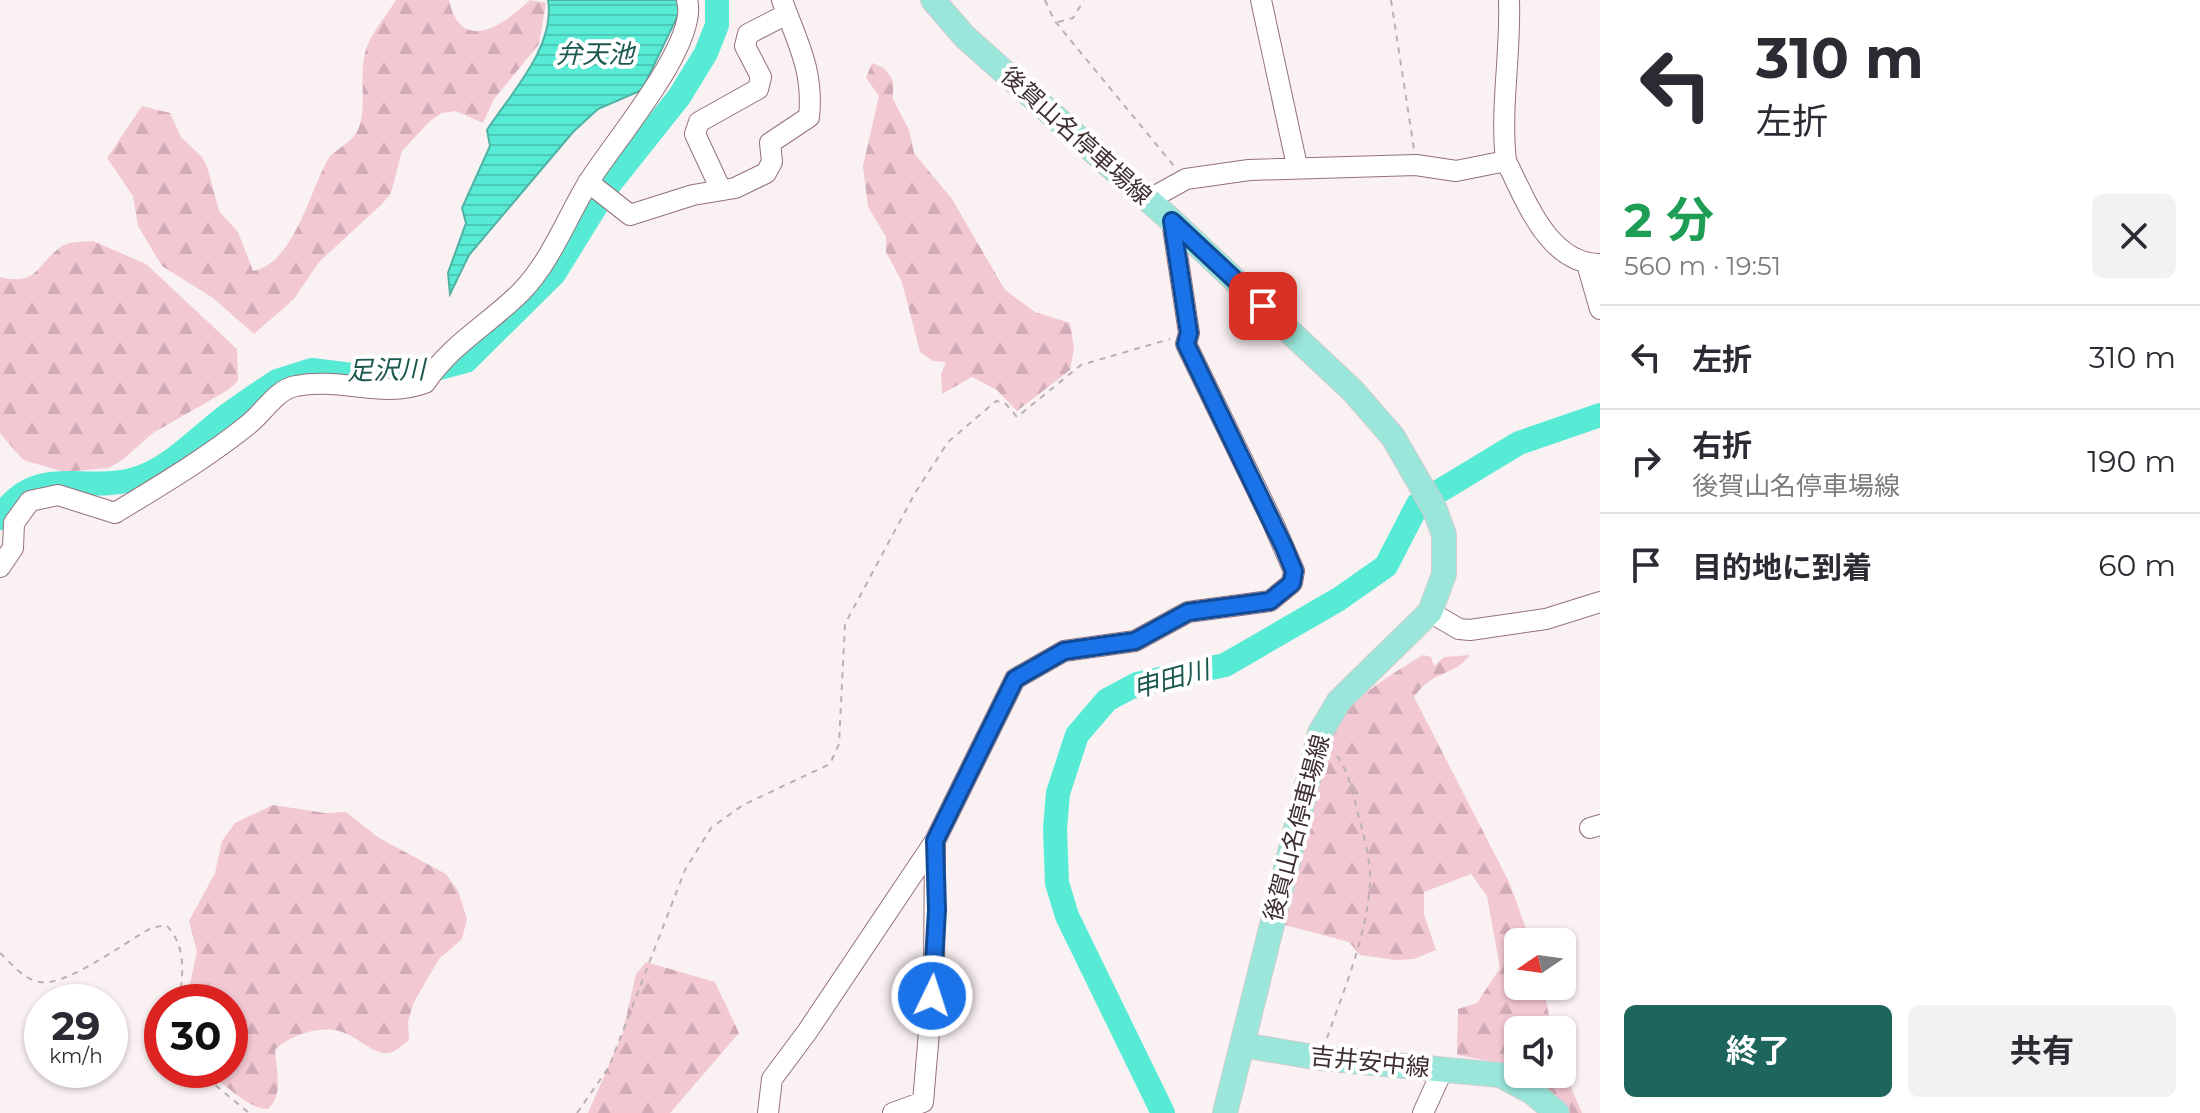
<!DOCTYPE html>
<html lang="ja">
<meta charset="utf-8">
<style>
body{margin:0;font-family:Montserrat,"Noto Sans JP",sans-serif;background:#f2f2f3;color:#2b2b33;height:100vh;display:flex;flex-direction:column;font-size:30px;white-space:nowrap}
*{box-sizing:border-box;margin:0}
p{font-size:26px;color:#7c7c81}
.icon{flex:none;width:44px;height:44px;fill:none;stroke:currentColor;stroke-width:2;stroke-linecap:round;stroke-linejoin:round}
.map{position:relative;flex:1;overflow:hidden}
.panel{display:flex;flex-direction:column;background:#fff;width:600px}
.panel>*{flex:none}
.hud{background:#fff;color:#2b2b33;overflow:hidden}
.needle{width:52px;rotate:257deg}
.buttons{position:absolute;left:1504px;top:928px;display:grid;gap:16px}
.buttons a{display:grid;place-items:center;width:72px;height:72px;border-radius:12px;background:#fff;box-shadow:0 2px 6px #0004;font-size:40px}
.speed{position:absolute;left:24px;top:984px;display:flex;gap:16px;font-size:40px;font-weight:700;text-align:center}
.speed>*{display:grid;place-content:center;width:104px;height:104px;border-radius:50%;background:#fff;box-shadow:0 2px 6px #0004;line-height:1}
.speed small{font-size:20px;font-weight:400}
.speed .limit{border:12px solid #d22;background:#fff;color:#111}
.pin{position:absolute;display:grid;place-items:center;width:68px;height:68px;color:#fff;margin:-34px;border-radius:16px;box-shadow:0 4px 12px #0006}
.me{position:absolute;width:88px;margin:-44px;rotate:4deg;stroke-linejoin:round;filter:drop-shadow(0 0 6px #0008)}
.turn{display:flex;align-items:center;gap:28px;height:168px;padding:0 24px;font-size:36px}
.turn .icon{width:104px;height:104px;stroke-width:2.5}
.turn b{display:block;font-size:56px;line-height:68px}
.round{display:grid;place-items:center;flex:none;width:84px;height:84px;border-radius:12px;background:#f2f2f3}
.overview{display:flex;align-items:center;justify-content:space-between;height:136px;padding:0 24px}
h1{font-size:48px;font-weight:700;line-height:60px;color:#1e9e55}
.primary-button{display:flex;gap:16px;margin-top:auto;padding:16px 24px}
.primary-button a{flex:1;height:92px;border-radius:12px;background:#1e665b;color:#fff;font-size:32px;font-weight:700;line-height:92px;text-align:center}
.primary-button a+a{background:#f2f2f3;color:#2b2b33}
ul{padding:0;list-style:none}
li{display:flex;align-items:center;gap:24px;height:104px;padding:0 24px;border-top:2px solid #e1e1e2}
li div{flex:1}
li b{display:block;font-size:30px}
li em{font-style:normal}
main{display:flex;flex:1;min-height:0}
.map>svg:first-child{display:block}
.forest{fill:url(#forest-firs)}
.water{fill:url(#water-rules);stroke:#50b2a4;stroke-width:2}
.lines{fill:none;stroke-linecap:round;stroke-linejoin:round}
.river{stroke:#57ead4;stroke-width:24}
.minor-casing{stroke:#95717a;stroke-width:22}
.major-casing{stroke:#d1cdce;stroke-width:26}
.path{stroke:#bbafb2;stroke-width:2;stroke-dasharray:6 6;stroke-linecap:butt}
.minor{stroke:#fff;stroke-width:20}
.major{stroke:#9ae6da;stroke-width:24}
.route-casing{stroke:#114b97;stroke-width:20}
.route{stroke:#1a73e8;stroke-width:14}
.labels{text-anchor:middle;stroke-width:8;stroke-linejoin:round;paint-order:stroke}
.street-label{font-size:24px;fill:#3f2f33;stroke:#fff}
.water-label{font-size:26px;font-style:italic;fill:#1b584e;stroke:#fff}
</style>
<main>
<div class="map">
<svg width="1600" height="1113" viewBox="0 0 1600 1113">
<defs>
<pattern id="forest-firs" width="22" height="20" patternUnits="userSpaceOnUse" patternTransform="scale(2)"><rect width="22" height="20" fill="#f2c8d3"/><path d="M5 1l3.5 6h-7zM16 11l3.5 6h-7z" fill="#d1acb6"/></pattern>
<pattern id="water-rules" width="6" height="5" patternUnits="userSpaceOnUse" patternTransform="scale(2)"><rect width="6" height="5" fill="#57ead4"/><path d="M0 2.5h6" fill="none" stroke="#4dc9b6"/></pattern>
</defs>
<rect width="100%" height="100%" fill="#faf1f3"/>
<path class="forest" d="M396,0h53c12,55 55,25 81,0l16,3 -7,41 -45,55 -11,24 -27,-12 -14,2 -12,8 -28,30 -11,42 -9,11 -63,58 -25,37 -40,35 -41,-36 -51,-32 -24,-40 -5,-30 -26,-38 35,-52 28,7 11,24 21,20 6,12 11,42 19,21 15,39c40,-7 56,-77 73,-108 7,-15 28,-19 33,-36 8,-23 0,-50 6,-74 4,-17 21,-37 31,-53z
M872,63l12,5 9,12v19l16,31 5,23 38,46 53,91 30,22 35,11 4,25 -4,22 -53,41 -20,-21 -25,-13 -30,17 -1,-20 5,-12 -13,-1 -13,-9 -18,-70 -16,-30v-15l-18,-30 -5,-41 16,-70 -13,-18z
M93,241l53,23 91,85 1,32 -10,9 -75,43 -32,28 -13,7 -43,4 -42,-12 -23,-27v-156c39,9 35,-12 62,-31 7,-5 22,-4 31,-5z
M1423,655l8,2 3,9 10,-9 26,-2c-18,23 -35,13 -56,42l95,185 22,60h-13v44h25l9,44h-34v41l-17,-8 -44,-8 1,-46 19,-6 23,-35 -13,-72 -16,-22 -47,18v22l12,36 -22,9 -18,1 -36,-5 -11,-13 -68,-18c16,-60 29,-147 57,-200 15,-28 59,-53 85,-69z
M273,805l52,8 21,-1 33,26 67,36 12,17 9,28 -5,20 -23,20 -25,43 -6,19 1,19c-7,5 -14,13 -22,13 -13,1 -28,-14 -40,-19 -22,-11 -56,0 -72,16 1,20 9,45 -7,59 -25,-1 -45,-32 -71,-39h33v-68h-44l11,-50 -8,-31 26,-48 7,-32 13,-18z
M646,962l69,20 24,51 -69,80h-82l34,-78 14,-61z
M1562,1067l20,46h-12l-47,-39h39z"/>
<path class="water" d="M548,0h130l3,9 -39,81 -44,19 -25,23 -104,123 -19,39 -2,-21 18,-50 -4,-15 28,-62 -3,-16c24,-37 69,-84 61,-130z"/>
<g class="lines">
<path class="river" d="M0,518c35,-56 83,-24 135,-39 34,-9 63,-42 91,-63 17,-12 34,-24 51,-35l35,-11 40,5 69,-2 45,-12 88,-87 55,-89 70,-88 27,-44 11,-28v-25
M1163,1113l-96,-197 -10,-33 -2,-54 3,-36 19,-58 30,-35 30,-16 88,-19 114,-66 47,-33 32,-62 101,-61 81,-28"/>
<g class="minor-casing">
<path id="minor" d="M1261,0l36,166
M1506,161c-6,-53 5,-107 3,-161
M588,182l42,33 63,-20 42,-7 31,-15 6,-11 -2,-19 39,-26c5,-47 -12,-75 -27,-117
M721,190l-26,-56 4,-12 59,-33 3,-12 -16,-31 3,-12 39,-20
M1148,200l38,-21 63,-9 167,-5 40,6 50,-10c20,39 42,103 94,103
M1587,264l13,45
M0,567l13,-19 1,-25 16,-22 28,-6 57,18c46,-28 92,-55 134,-89 15,-12 28,-35 47,-38 45,-9 86,13 129,-3 27,-40 63,-58 96,-91 30,-31 45,-73 67,-109 22,-37 112,-140 99,-183
M1430,612l29,17 11,1 76,-11 54,-17
M1590,828l10,-3
M768,1113l4,-34 35,-47 128,-191 80,-162 49,-28 71,-10 53,-29 82,-11 22,-18 2,-12 -21,-48 -87,-179 3,-11 -17,-112
M893,1113l30,-11 11,-128 1,-133
M1423,1113l20,-44"/>
</g>
<g class="major-casing">
<path id="major" d="M933,0l32,37 207,184 181,170 40,46 42,73 9,25v39l-14,38 -91,89 -19,32 -95,380
M1242,1045l78,13 180,17 32,17 25,21"/>
</g>
<path class="path" d="M1045,0l9,20 120,146
M1391,0l23,149
M1058,22l15,-4 11,-18
M0,953c11,10 24,27 40,29 26,5 87,-41 111,-54l15,-3c21,21 17,50 13,77
M1327,1038c17,-48 40,-103 43,-155 1,-24 -7,-50 -13,-73 -5,-21 -9,-40 -22,-57
M197,1070l52,43
M577,1113l32,-46 76,-197 26,-42 32,-23 87,-41 9,-20 6,-120 70,-131 33,-51 48,-41 9,2 12,14 64,-52 89,-26"/>
<use href="#minor" class="minor"/>
<use href="#major" class="major"/>
</g>
<g class="lines">
<g class="route-casing">
<path id="route" d="M932,996l5,-86 -2,-69 80,-162 49,-28 71,-10 53,-29 82,-11 22,-18 2,-12 -10,-24 -98,-203 3,-11 -17,-112 91,85"/>
</g>
<use href="#route" class="route"/>
</g>
<g class="labels">
<g class="street-label">
<text transform="translate(1076 136) rotate(42)" y="8">後賀山名停車場線</text>
<text transform="translate(1297 828) rotate(-75)" y="8">後賀山名停車場線</text>
<text transform="translate(1370 1062) rotate(6)" y="8">吉井安中線</text>
</g>
<g class="water-label">
<text x="595" y="63">弁天池</text>
<text transform="translate(386 370) rotate(-1)" y="9">足沢川</text>
<text transform="translate(1171 679) rotate(-15)" y="9">申田川</text>
</g>
</g>
</svg>
<div class="buttons">
<a><svg class="needle" viewBox="-14 -14 28 28"><path d="M0-13l5 13h-10z" fill="#e53935"/><path d="M0 13l5-13h-10z" fill="#7c7c81"/></svg></a>
<a><svg class="icon" aria-label="sound" viewBox="0 0 24 24"><path d="M4 9h4l5-4v14l-5-4H4zM17 9q2 3 0 6"/></svg></a>
</div>
<div class="speed"><div>29<small>km/h</small></div><div class="limit">30</div></div>
<div class="pin" style="left:1263px;top:306px;background:#d93025"><svg class="icon" aria-label="arrive" viewBox="0 0 24 24"><path d="M6 21V4h12l-3 4 3 4H6"/></svg></div>
<svg class="me" style="left:932px;top:996px" viewBox="-20 -20 40 40"><circle r="17" fill="#1a73e8" stroke="#fff" stroke-width="3"/><path d="M0-11L8 9 0 5-8 9z" fill="#fff"/></svg>
</div>
<section class="panel">
<div class="hud">
<div class="turn"><svg class="icon" aria-label="left" viewBox="0 0 24 24"><path d="M17 20v-9H6M10 6l-5 5 5 5"/></svg><div><b>310 m</b>左折</div></div>
</div>
<div class="overview"><div><h1>2 分</h1><p>560 m · 19:51</p></div><a class="round"><svg class="icon" aria-label="close" viewBox="0 0 24 24"><path d="M6 6l12 12M18 6L6 18"/></svg></a></div>
<ul>
<li><svg class="icon" aria-label="left" viewBox="0 0 24 24"><path d="M17 20v-9H6M10 6l-5 5 5 5"/></svg><div><b>左折</b></div><em>310 m</em></li>
<li><svg class="icon" aria-label="right" viewBox="0 0 24 24"><path d="M7 20v-9h11M14 6l5 5-5 5"/></svg><div><b>右折</b><p>後賀山名停車場線</p></div><em>190 m</em></li>
<li><svg class="icon" aria-label="arrive" viewBox="0 0 24 24"><path d="M6 21V4h12l-3 4 3 4H6"/></svg><div><b>目的地に到着</b></div><em>60 m</em></li>
</ul>
<div class="primary-button"><a>終了</a><a>共有</a></div>
</section>
</main>
